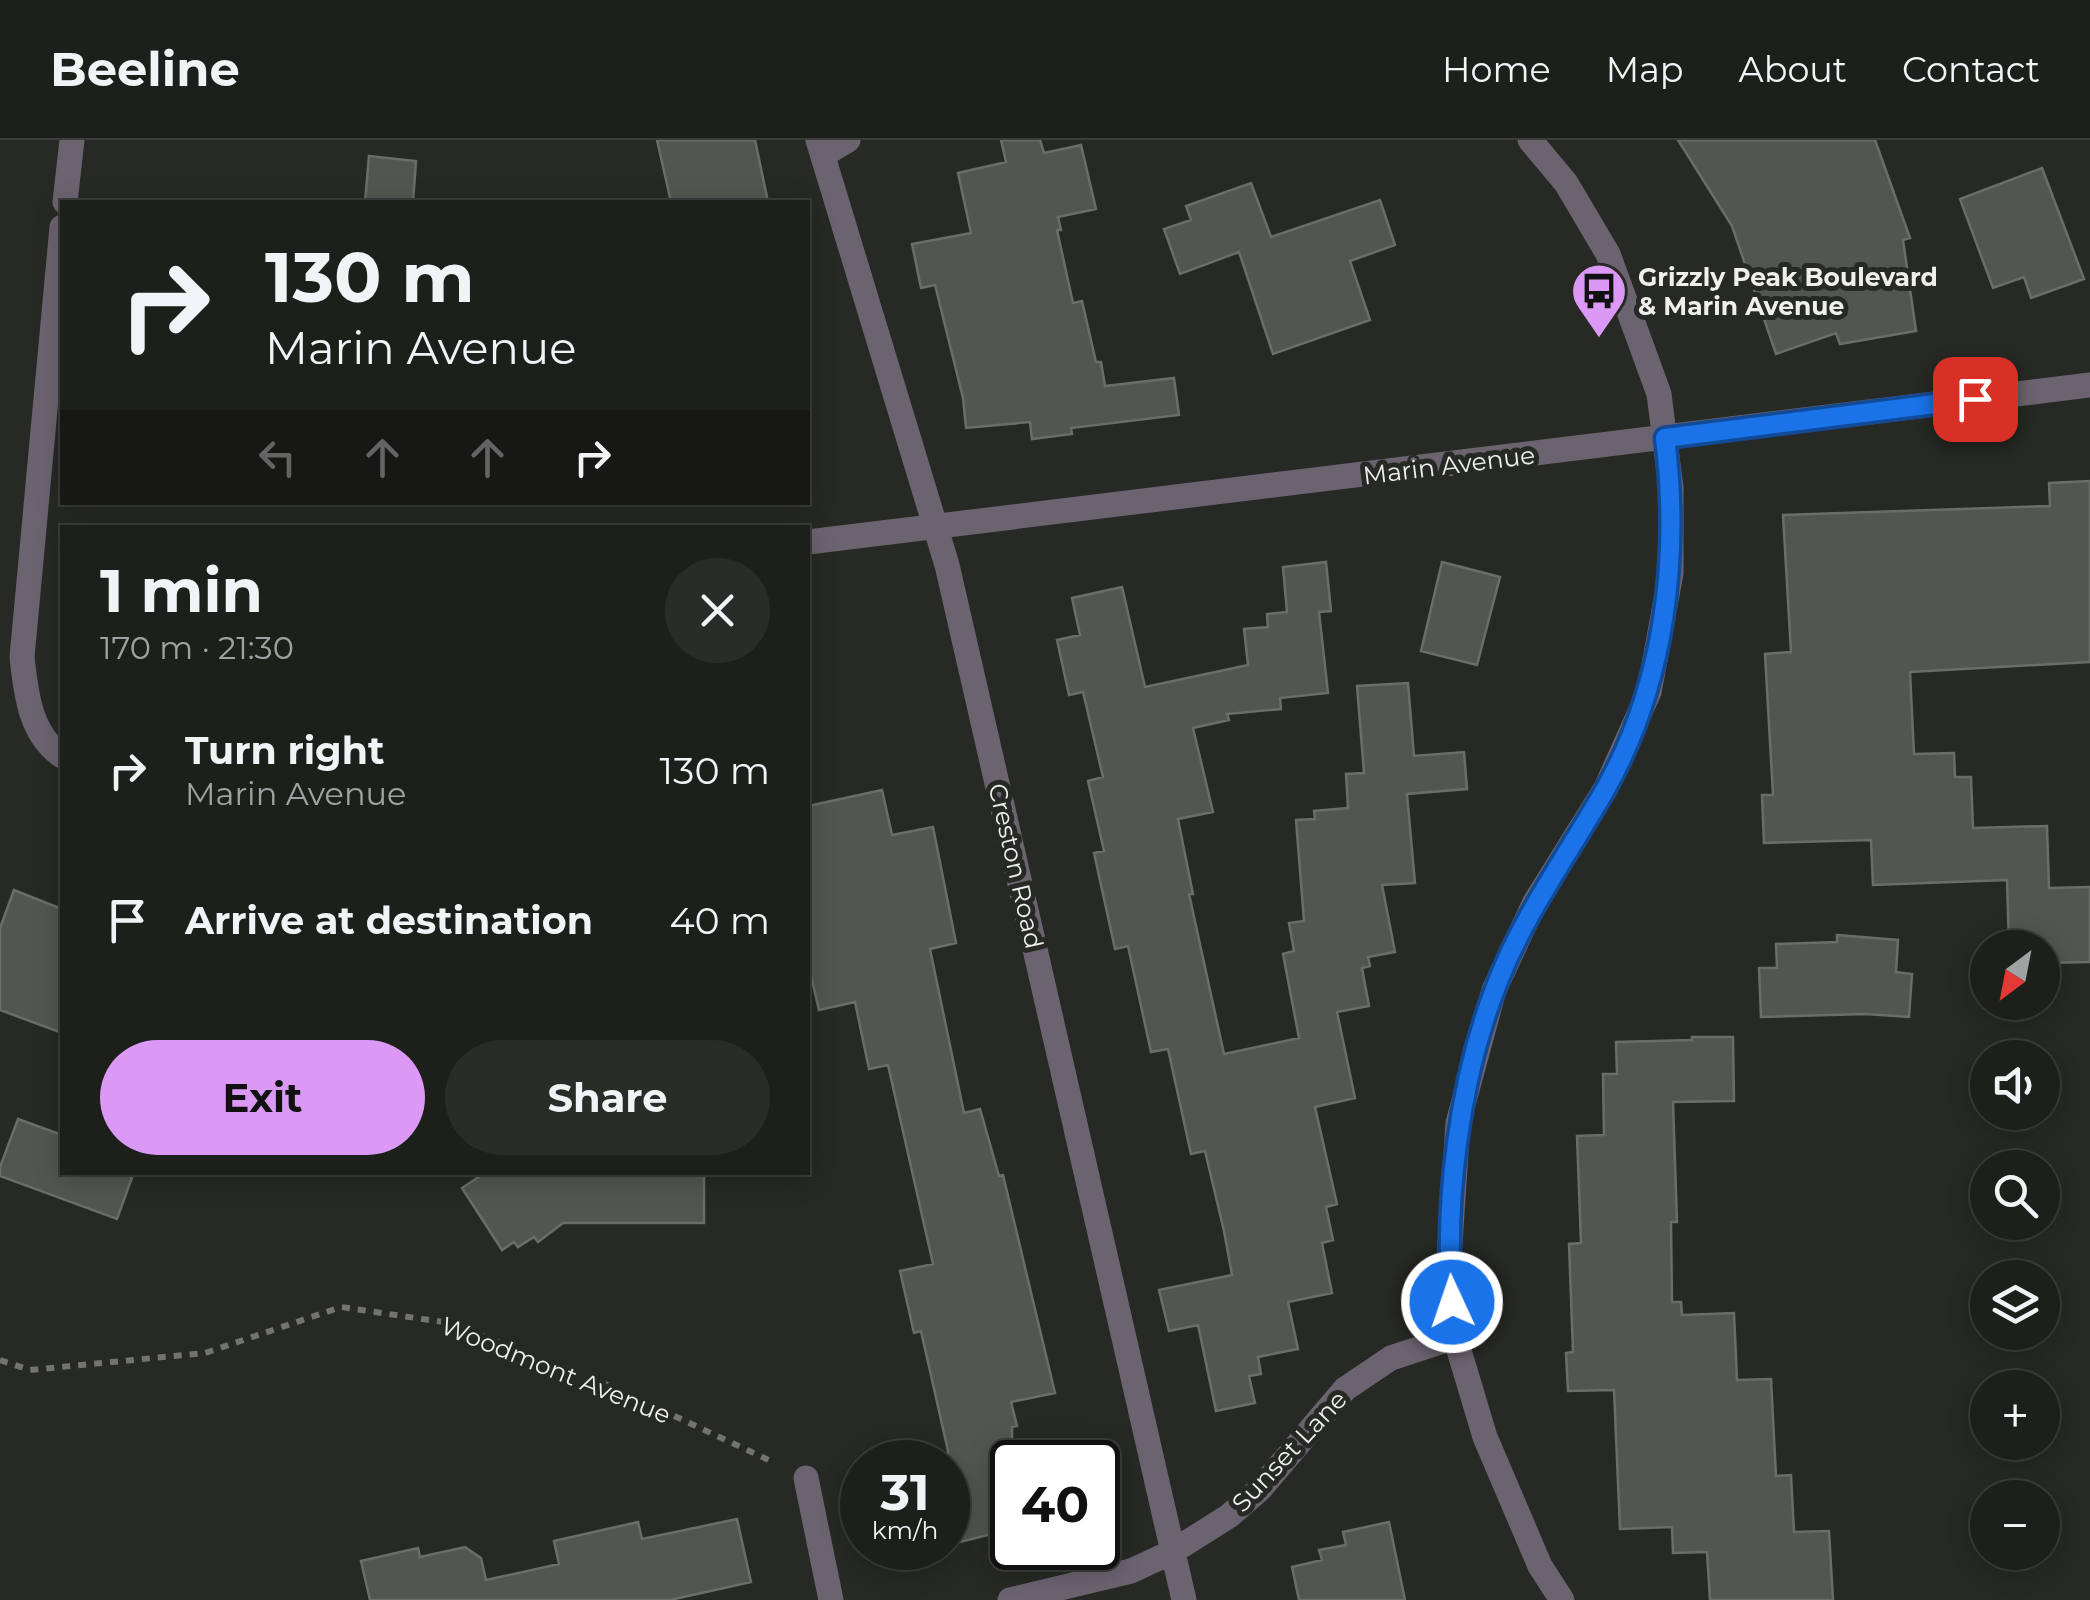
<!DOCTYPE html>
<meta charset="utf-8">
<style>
body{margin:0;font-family:Montserrat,sans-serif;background:#2a2c28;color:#f1f3f6;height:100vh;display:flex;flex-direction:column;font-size:38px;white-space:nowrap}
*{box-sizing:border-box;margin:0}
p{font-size:32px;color:#a0a2a3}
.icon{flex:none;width:55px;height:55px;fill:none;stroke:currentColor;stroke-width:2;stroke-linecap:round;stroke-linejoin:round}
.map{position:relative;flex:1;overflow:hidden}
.details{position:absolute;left:60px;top:385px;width:750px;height:650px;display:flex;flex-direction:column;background:#1d1f1b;border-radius:0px;box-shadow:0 5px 25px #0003,0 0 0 2px #3b3d3a}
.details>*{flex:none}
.guide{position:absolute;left:60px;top:60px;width:750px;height:305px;border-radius:0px;box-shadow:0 5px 25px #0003,0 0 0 2px #3b3d3a;background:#1d1f1b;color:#f1f3f6;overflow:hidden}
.needle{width:65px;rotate:212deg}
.fabs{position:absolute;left:1970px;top:790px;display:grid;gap:20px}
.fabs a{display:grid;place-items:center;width:90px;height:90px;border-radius:50%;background:#1d1f1b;box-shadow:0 5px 25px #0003,0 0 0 2px #3b3d3a;font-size:50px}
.speed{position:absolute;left:840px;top:1300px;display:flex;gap:20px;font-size:50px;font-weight:700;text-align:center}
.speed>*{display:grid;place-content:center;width:130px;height:130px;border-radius:50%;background:#1d1f1b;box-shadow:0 5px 25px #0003,0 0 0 2px #3b3d3a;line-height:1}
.speed small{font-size:25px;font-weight:400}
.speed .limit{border:5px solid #111;border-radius:15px;background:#fff;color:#111}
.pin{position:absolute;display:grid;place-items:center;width:85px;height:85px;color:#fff;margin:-42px;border-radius:20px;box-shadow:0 5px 15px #0006}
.me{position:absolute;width:110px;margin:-55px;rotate:357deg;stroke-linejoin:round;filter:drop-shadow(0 0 8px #0008)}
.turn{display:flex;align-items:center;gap:35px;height:210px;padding:0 40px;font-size:45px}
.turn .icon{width:130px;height:130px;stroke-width:2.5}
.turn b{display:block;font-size:70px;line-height:85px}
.lanes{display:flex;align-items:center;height:95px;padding:0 40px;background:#0003;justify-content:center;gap:50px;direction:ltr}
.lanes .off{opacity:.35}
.round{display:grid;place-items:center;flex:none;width:105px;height:105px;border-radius:52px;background:#2a2c28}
.headline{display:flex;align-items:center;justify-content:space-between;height:170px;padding:0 40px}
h1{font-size:60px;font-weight:700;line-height:75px}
.primary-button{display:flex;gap:20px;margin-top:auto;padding:20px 40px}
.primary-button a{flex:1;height:115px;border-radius:60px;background:#db99f5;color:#111;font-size:40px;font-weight:700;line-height:115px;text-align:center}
.primary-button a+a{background:#2a2c28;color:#f1f3f6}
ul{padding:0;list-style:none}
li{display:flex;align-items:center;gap:30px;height:150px;padding:0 40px}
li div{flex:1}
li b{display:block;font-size:38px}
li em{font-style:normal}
header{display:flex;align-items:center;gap:60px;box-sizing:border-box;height:140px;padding:0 50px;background:#1d1f1b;border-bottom:2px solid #3b3d3a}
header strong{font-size:48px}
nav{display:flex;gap:55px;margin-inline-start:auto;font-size:35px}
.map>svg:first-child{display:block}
.building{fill:#53554f;stroke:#6b6d67;stroke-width:2.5}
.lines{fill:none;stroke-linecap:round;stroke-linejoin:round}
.path{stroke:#737470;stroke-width:6;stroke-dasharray:8 8;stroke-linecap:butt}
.minor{stroke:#6c6370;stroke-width:25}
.route-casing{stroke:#114b97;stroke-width:25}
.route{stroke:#1a73e8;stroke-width:18}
.labels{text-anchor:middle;stroke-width:10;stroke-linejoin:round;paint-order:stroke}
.poi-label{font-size:25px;font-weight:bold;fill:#eff0ed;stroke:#272924;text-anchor:start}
.street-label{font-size:25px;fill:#eff0ed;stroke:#272924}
</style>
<header>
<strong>Beeline</strong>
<nav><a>Home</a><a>Map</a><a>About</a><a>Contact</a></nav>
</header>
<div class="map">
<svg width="2090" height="1460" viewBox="0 0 2090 1460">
<rect width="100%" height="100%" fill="#272924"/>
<path class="building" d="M657,0h98l13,62h-97z
M1001,0h39l4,13 37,-8 15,64 -38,8 3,13h-4l16,73 9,-2 14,61h5l4,24 69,-8 5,37 -108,13 1,6 -40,5 -2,-17 -64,6 -3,-30 -28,-113 -14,3 -9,-44 59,-11 -13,-60 48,-11z
M1678,0h197l35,98 -7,2 13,91 -76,13 -4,-11 -60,21 -44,-128z
M369,16l47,5 -3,41h-48z
M2042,28l42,111 -53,19 -7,-21 -31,11 -33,-89z
M1251,43l20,54 109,-37 15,45 -45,16 20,59 -97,34 -34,-102 -59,22 -16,-45 27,-9 -5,-14z
M2090,341v181l-180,10 4,82 40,-1 1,24h16l2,51 74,-2 2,62 41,-1v75l-48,1v-15l-33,-2 -2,-66 -134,5 -2,-45 -107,3 -2,-48h11l-8,-141 26,-2 -8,-137 267,-9 -1,-23z
M1326,422l5,49 -12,1 9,81 -48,5 1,11 -54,5 2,6 -36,8 20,84 -35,7 15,75h-4l35,160 75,-16 -16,-84 11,-3 -5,-28 15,-2 -8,-101 19,-1 -1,-8 34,-3 -2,-34 18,-1 -7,-87 51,-3 6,73 50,-4 3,37 -60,5 8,89 -33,2 13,67 -27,5 2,9 -8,2 7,38 -32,6 18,86 -40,9 22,97 -11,3 7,33 -11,3 10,50 -44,9 10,47 -40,8 3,17 -12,2 6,27 -39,8 -18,-86 -29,6 -10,-41 73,-15 -8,-44 -19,-80 -14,3 -23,-105 -17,3 -23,-106 -13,3 -21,-96 10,-2 -16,-70 15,-4 -20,-85 -14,3 -12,-55 23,-5 -8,-37 50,-11 23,100 103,-22 -4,-36 24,-2 -1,-13 20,-2 -4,-45z
M1442,422l58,15 -23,88 -56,-14z
M882,650l10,45 41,-8 23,116 -26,6 34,164 16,-4 19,67 4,-1 52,218 -44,9 6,24 -5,1v102l-64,16v-94l-27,-120 -7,2 -14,-62 33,-7 -45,-199 -19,4 -14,-67 -36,8 -11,-47v-157z
M14,750l48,19v124l-62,-23v-82z
M1837,795l61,5 -2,32 16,2 -3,43 -43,-3 -105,3 -2,-49h18l-1,-24 61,-2z
M1692,897h41l1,64 -61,1 4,120h-6l1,80h9l1,13 52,-2 3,67 34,-1 5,97 15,-1 3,57 35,-1 4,69h-123l-3,-48 -34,1 -1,-26 -52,2 -6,-139 -46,1 -2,-38 7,-1 -4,-108 12,-1 -4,-107 27,-1 -1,-61h14l-1,-32 76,-2z
M18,979l44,16v37h72l-17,47 -117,-43v-9z
M486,1032h218v51h-141l-25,19 -4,-5 -16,10 -4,-5 -12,8 -40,-62z
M737,1379l14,63 -81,18h-300l-9,-39 57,-13 2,9 45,-10 16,11 5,22 73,-16 -5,-23 84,-19 4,17z
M1389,1382l16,78h-106l-7,-33 30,-7 -3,-10 27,-5 -3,-13z"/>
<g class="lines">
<path class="path" d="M0,1220l30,10 175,-17 136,-46 109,16 160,63 163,76"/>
<path class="minor" d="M818,0l129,425 237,1035
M1530,0l36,43 42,71 51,140 12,94v85l-22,119 -43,96 -71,114 -41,88 -36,133 -9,135 6,79 30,100 55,129 22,34
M823,15l25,-15
M65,62l7,-62
M62,87l-40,430c4,37 8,77 40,99
M808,402l1282,-157
M806,1338l25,122
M1010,1460l121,-29 41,-19 57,-36 31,-27 85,-100 46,-31 64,-21"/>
</g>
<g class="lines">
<g class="route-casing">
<path id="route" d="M1452,1162c-8,-100 7,-219 43,-313 27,-72 72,-133 110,-199 60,-106 75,-233 60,-352l310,-39"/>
</g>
<use href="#route" class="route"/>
</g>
<defs>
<g id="bus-pin" transform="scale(2.875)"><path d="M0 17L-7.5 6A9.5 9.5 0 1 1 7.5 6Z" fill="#db99f5" stroke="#272924"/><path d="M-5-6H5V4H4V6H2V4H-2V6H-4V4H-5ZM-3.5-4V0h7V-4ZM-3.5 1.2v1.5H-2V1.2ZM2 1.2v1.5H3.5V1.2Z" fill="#111"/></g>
</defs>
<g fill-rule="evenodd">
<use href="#bus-pin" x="1599" y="151"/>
</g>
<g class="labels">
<g class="poi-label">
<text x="1638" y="146">Grizzly Peak Boulevard<tspan x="1638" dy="29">&amp; Marin Avenue</tspan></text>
</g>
<g class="street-label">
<text transform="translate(1449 325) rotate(-7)" y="9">Marin Avenue</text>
<text transform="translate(1016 726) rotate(77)" y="9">Creston Road</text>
<text transform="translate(556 1230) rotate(22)" y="9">Woodmont Avenue</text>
<text transform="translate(1289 1311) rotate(-47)" y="9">Sunset Lane</text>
</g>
</g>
</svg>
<div class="fabs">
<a><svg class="needle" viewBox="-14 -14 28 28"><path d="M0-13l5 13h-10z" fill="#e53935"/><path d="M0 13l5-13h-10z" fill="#a0a2a3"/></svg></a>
<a><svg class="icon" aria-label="sound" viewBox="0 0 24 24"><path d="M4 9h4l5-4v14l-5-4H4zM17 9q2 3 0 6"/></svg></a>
<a><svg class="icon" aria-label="search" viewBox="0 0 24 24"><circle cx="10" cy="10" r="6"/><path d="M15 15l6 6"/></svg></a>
<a><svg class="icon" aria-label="layers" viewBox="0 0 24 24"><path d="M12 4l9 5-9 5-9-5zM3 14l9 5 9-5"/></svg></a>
<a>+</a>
<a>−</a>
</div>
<div class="speed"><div>31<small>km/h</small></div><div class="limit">40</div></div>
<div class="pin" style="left:1975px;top:259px;background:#d93025"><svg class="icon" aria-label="arrive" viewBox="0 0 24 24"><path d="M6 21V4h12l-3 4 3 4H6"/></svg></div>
<svg class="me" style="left:1452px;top:1162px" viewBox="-20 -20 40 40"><circle r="17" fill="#1a73e8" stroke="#fff" stroke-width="3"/><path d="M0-11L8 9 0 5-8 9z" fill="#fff"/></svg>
<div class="guide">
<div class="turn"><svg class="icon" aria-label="right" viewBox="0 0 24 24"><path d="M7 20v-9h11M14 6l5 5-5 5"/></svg><div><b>130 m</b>Marin Avenue</div></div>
<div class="lanes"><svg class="icon off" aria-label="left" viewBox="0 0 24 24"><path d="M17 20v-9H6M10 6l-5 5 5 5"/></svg><svg class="icon off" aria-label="ahead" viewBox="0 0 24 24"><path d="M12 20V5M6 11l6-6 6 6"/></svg><svg class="icon off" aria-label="ahead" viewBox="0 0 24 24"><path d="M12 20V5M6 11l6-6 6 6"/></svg><svg class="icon" aria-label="right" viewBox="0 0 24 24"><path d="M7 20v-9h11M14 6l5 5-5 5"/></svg></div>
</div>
<section class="details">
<div class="headline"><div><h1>1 min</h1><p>170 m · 21:30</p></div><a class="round"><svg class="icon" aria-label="close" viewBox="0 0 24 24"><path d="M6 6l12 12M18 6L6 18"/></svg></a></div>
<ul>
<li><svg class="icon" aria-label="right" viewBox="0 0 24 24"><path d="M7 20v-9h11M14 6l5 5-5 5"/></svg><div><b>Turn right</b><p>Marin Avenue</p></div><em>130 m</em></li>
<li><svg class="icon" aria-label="arrive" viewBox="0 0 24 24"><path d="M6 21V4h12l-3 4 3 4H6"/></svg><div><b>Arrive at destination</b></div><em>40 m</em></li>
</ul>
<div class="primary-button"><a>Exit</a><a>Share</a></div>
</section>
</div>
